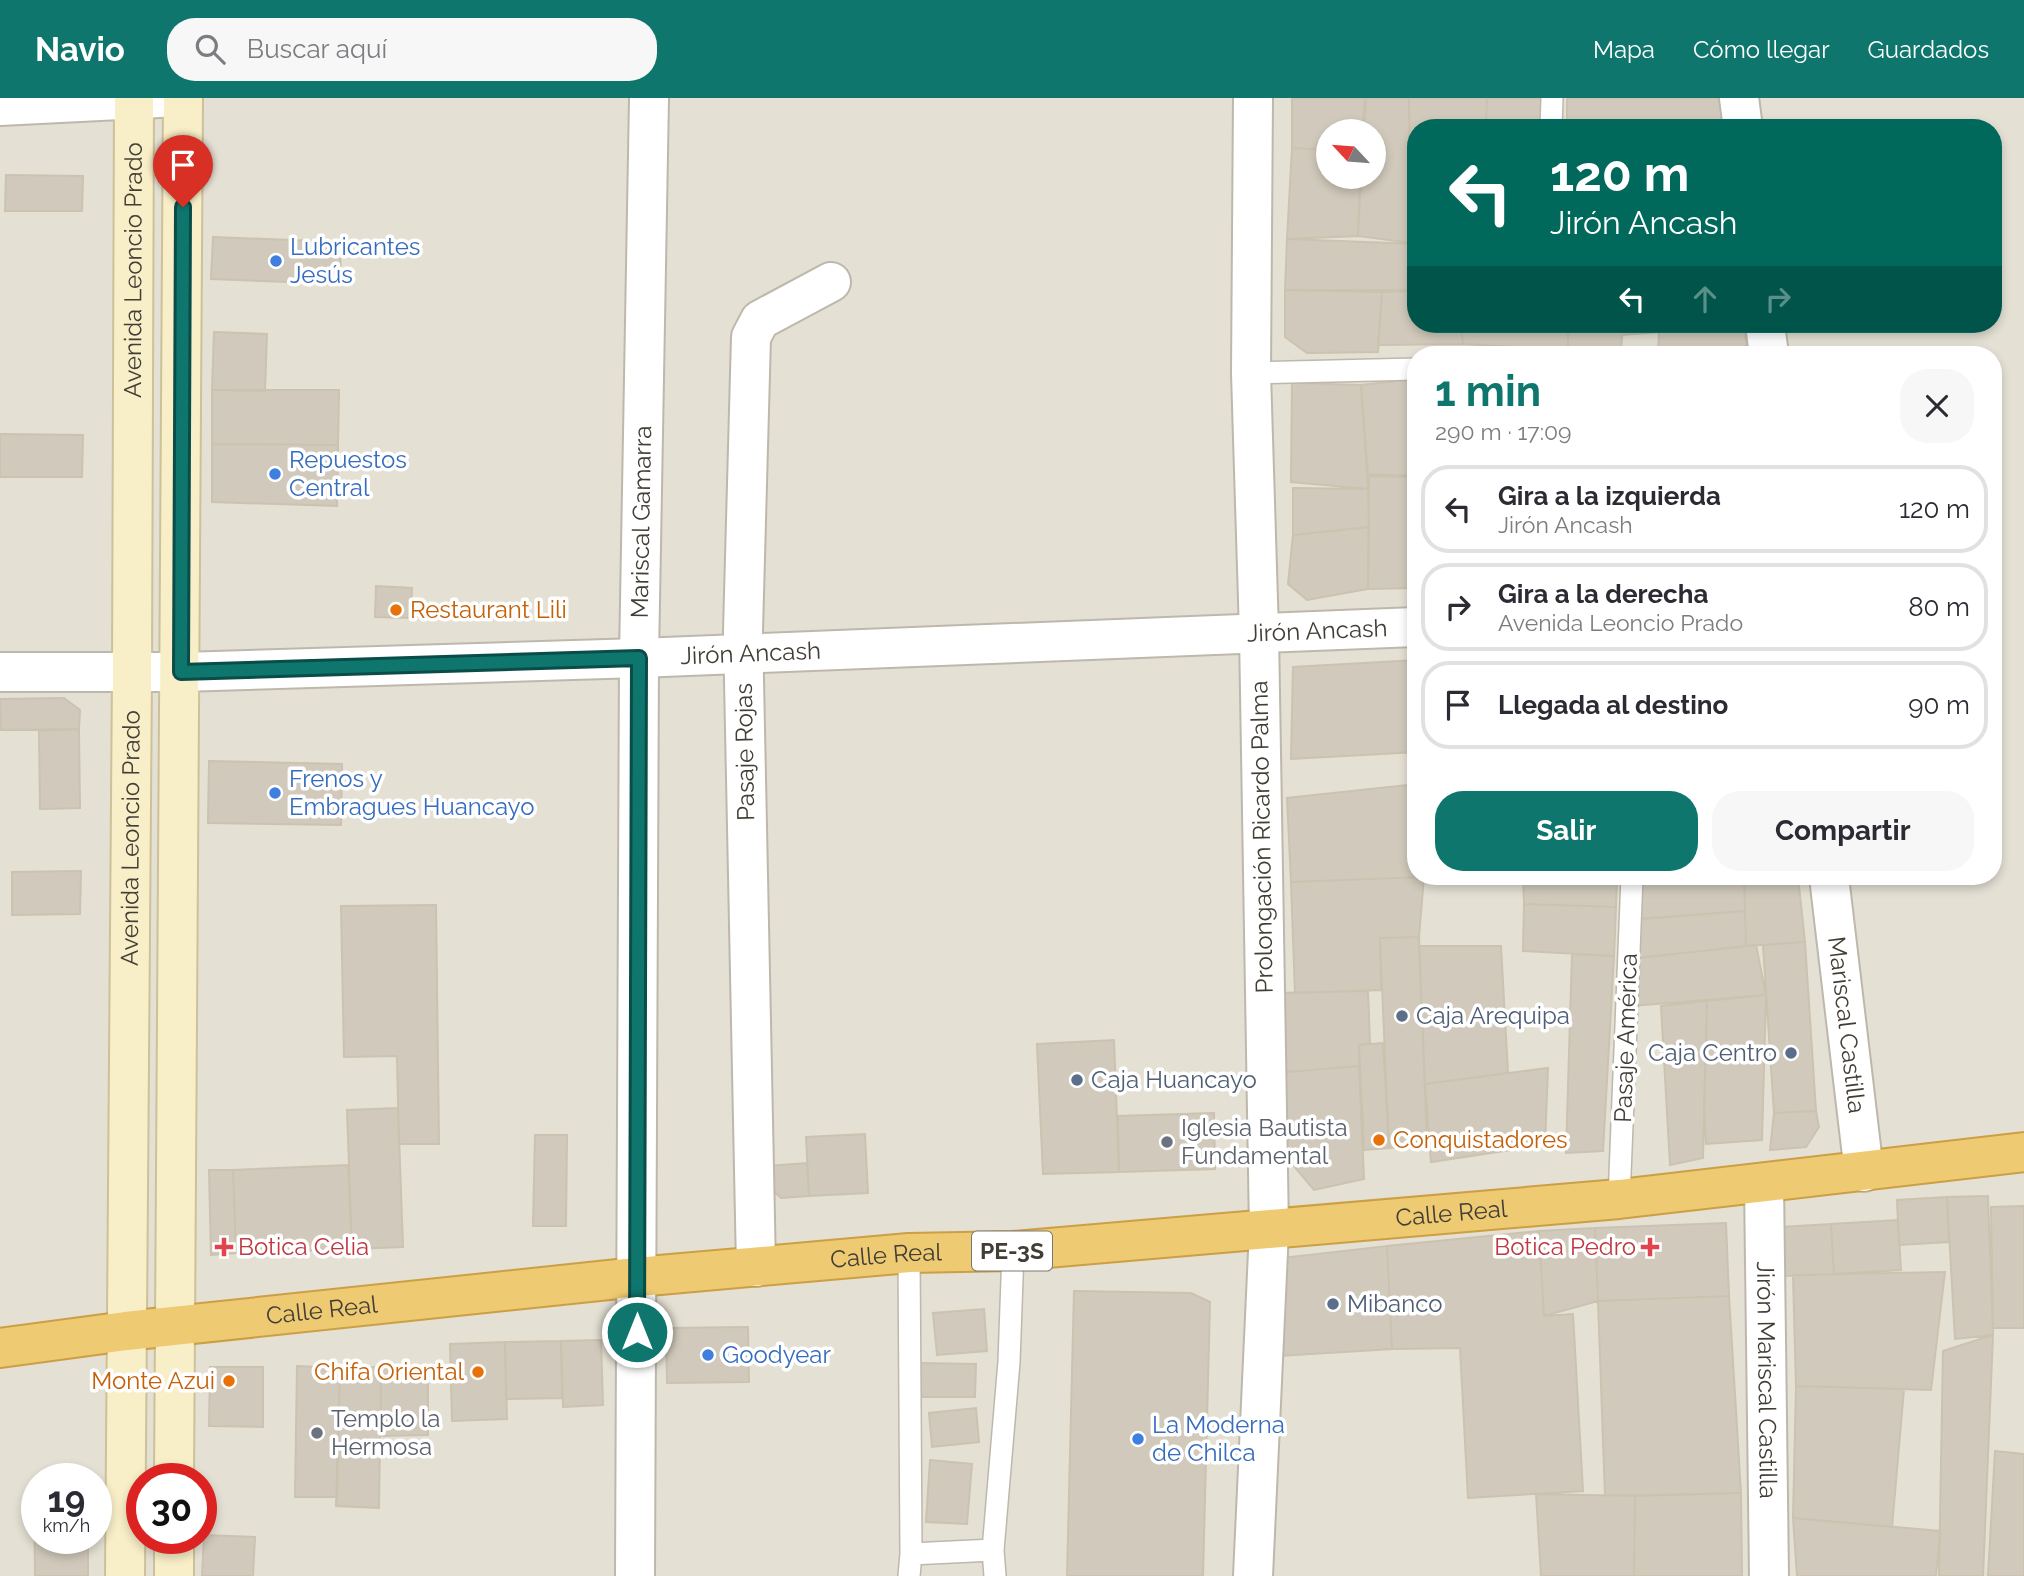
<!DOCTYPE html>
<html lang="es">
<meta charset="utf-8">
<style>
body{margin:0;font-family:Raleway,sans-serif;background:#f7f7f7;color:#2b2b33;height:100vh;display:flex;flex-direction:column;font-size:26px;white-space:nowrap}
*{box-sizing:border-box;margin:0}
p{font-size:23px;color:#7c7c81}
.icon{flex:none;width:38px;height:38px;fill:none;stroke:currentColor;stroke-width:2;stroke-linecap:round;stroke-linejoin:round}
.map{position:relative;flex:1;overflow:hidden}
.side{position:absolute;left:1407px;top:248px;width:595px;height:539px;display:flex;flex-direction:column;background:#fff;border-radius:28px;box-shadow:0 4px 10px #0003}
.side>*{flex:none}
.hud{position:absolute;left:1407px;top:21px;width:595px;height:214px;border-radius:28px;box-shadow:0 4px 10px #0003;background:#00695c;color:#fff;overflow:hidden}
.needle{width:46px;rotate:296deg}
.buttons{position:absolute;left:1316px;top:21px;display:grid;gap:14px}
.buttons a{display:grid;place-items:center;width:70px;height:70px;border-radius:50%;background:#fff;box-shadow:0 4px 10px #0003;font-size:35px}
.speed{position:absolute;left:21px;top:1365px;display:flex;gap:14px;font-size:35px;font-weight:700;text-align:center}
.speed>*{display:grid;place-content:center;width:91px;height:91px;border-radius:50%;background:#fff;box-shadow:0 4px 10px #0003;line-height:1}
.speed small{font-size:18px;font-weight:400}
.speed .limit{border:10px solid #d22;background:#fff;color:#111}
.pin{position:absolute;display:grid;place-items:center;width:60px;height:60px;color:#fff;margin:-72px -30px;border-radius:50% 50% 50% 0;rotate:-45deg;box-shadow:0 0 7px #0007}
.pin .icon{rotate:45deg}
.me{position:absolute;width:77px;margin:-38px;rotate:0deg;stroke-linejoin:round;filter:drop-shadow(0 0 5px #0008)}
.turn{display:flex;align-items:center;gap:24px;height:147px;padding:0 28px;font-size:32px}
.turn .icon{width:91px;height:91px;stroke-width:2.5}
.turn b{display:block;font-size:49px;line-height:60px}
.lanes{display:flex;align-items:center;height:66px;padding:0 28px;background:#0003;justify-content:center;gap:35px;direction:ltr}
.lanes .off{opacity:.35}
.round{display:grid;place-items:center;flex:none;width:74px;height:74px;border-radius:28px;background:#f7f7f7}
.overview{display:flex;align-items:center;justify-content:space-between;height:119px;padding:0 28px}
h1{font-size:42px;font-weight:700;line-height:52px;color:#0f766e}
.primary-button{display:flex;gap:14px;margin-top:auto;padding:14px 28px}
.primary-button a{flex:1;height:80px;border-radius:28px;background:#0f766e;color:#fff;font-size:28px;font-weight:700;line-height:80px;text-align:center}
.primary-button a+a{background:#f7f7f7;color:#2b2b33}
ul{padding:0;list-style:none}
li{display:flex;align-items:center;gap:21px;height:88px;margin:0 14px 10px;padding:0 14px;border:4px solid #e1e1e2;border-radius:28px}
li div{flex:1}
li b{display:block;font-size:26px}
li em{font-style:normal}
header{display:flex;align-items:center;gap:42px;box-sizing:border-box;height:98px;padding:0 35px;background:#0f766e;color:#fff}
header strong{font-size:33px}
nav{display:flex;gap:38px;margin-inline-start:auto;font-size:24px}
.search{width:490px;height:63px;background:#f7f7f7;display:flex;align-items:center;gap:18px;box-sizing:border-box;padding:0 24px;border-radius:28px;color:#7c7c81;font-size:26px}
.map>svg:first-child{display:block}
.residential{fill:#e4e0d4;fill-rule:evenodd}
.building{fill:#d1cabc;stroke:#cbc2b0;stroke-width:2}
.lines{fill:none;stroke-linecap:round;stroke-linejoin:round}
.lane-casing{stroke:#beb8ac;stroke-width:24}
.street-casing{stroke:#beb8ac;stroke-width:42}
.secondary-casing{stroke:#ccc199;stroke-width:42}
.highway-casing{stroke:#cc9f44;stroke-width:42}
.lane{stroke:#fff;stroke-width:21}
.street{stroke:#fff;stroke-width:38}
.secondary{stroke:#f8efc8;stroke-width:38}
.highway{stroke:#eeca73;stroke-width:38}
.route-casing{stroke:#0a4d48;stroke-width:18}
.route{stroke:#0f766e;stroke-width:12}
.shop-dot{fill:#3f7fe0;stroke:#fff;stroke-width:2.5}
.food-dot{fill:#e8710a;stroke:#fff;stroke-width:2.5}
.service-dot{fill:#5c6f8a;stroke:#fff;stroke-width:2.5}
.worship-dot{fill:#6b7280;stroke:#fff;stroke-width:2.5}
.health-dot{fill:#e0444e;stroke:#fff;stroke-width:2.5}
.labels{text-anchor:middle;stroke-width:7;stroke-linejoin:round;paint-order:stroke}
.shield{fill:#fff;stroke:#7b7872;stroke-width:2}
.shield-label{font-size:23px;font-weight:bold;fill:#423e36}
.shop-label{font-size:24px;fill:#366cbe;stroke:#fff;text-anchor:start}
.street-label{font-size:24px;fill:#423e36;stroke:#fff}
.food-label{font-size:24px;fill:#c56008;stroke:#fff;text-anchor:start}
.service-label{font-size:24px;fill:#4e5e75;stroke:#fff;text-anchor:start}
.worship-label{font-size:24px;fill:#5b616d;stroke:#fff;text-anchor:start}
.health-label{font-size:24px;fill:#be3a42;stroke:#fff;text-anchor:start}
</style>
<header>
<strong>Navio</strong>
<div class="search"><svg class="icon" aria-label="search" viewBox="0 0 24 24"><circle cx="10" cy="10" r="6"/><path d="M15 15l6 6"/></svg>Buscar aquí</div>
<nav><a>Mapa</a><a>Cómo llegar</a><a>Guardados</a></nav>
</header>
<div class="map">
<svg width="2024" height="1478" viewBox="0 0 2024 1478">
<rect width="100%" height="100%" fill="#f1eee5"/>
<path class="residential" d="M0,0h2024v1478h-2024zM1416,30h577v196h-577zM1328,33h46v46h-46zM1416,257h577v522h-577zM37,1381h59v59h-59zM142,1381h59v59h-59z"/>
<path class="building" d="M1292,0h73l-3,33h-34v19l-36,-2z
M1366,0h43l2,145 -53,-7 3,-59h13v-46h-10z
M1409,0h78l-1,30h-70v116l-5,-1z
M1487,0h57l-2,30h-56z
M1567,0h154l2,30h-156z
M1292,50l36,2v27h32l-2,59 -71,3z
M6,77l77,1 -1,35h-77z
M213,139l128,5 -1,42 -129,-5z
M1287,141l129,5v46h-131z
M1285,192l97,2 -4,60 -71,1 -22,-16z
M1416,193v33h44l3,20 -85,1 4,-53z
M1461,226h107v26l-105,-6z
M1568,226h55l-2,26h-53z
M1623,226h37l-1,8 -37,3z
M1696,226h47l5,31h-90l1,-23 38,-1z
M214,234l53,2 -2,57 -53,-1z
M1416,281v97l-48,-2 -7,-89z
M1292,285l69,2 7,104 -77,-7z
M212,292h127l-1,55 -126,-1z
M0,336l83,1 -1,42h-82z
M212,346l126,1 -1,61 -125,-4z
M1369,378l47,1v111l-48,1z
M1293,390l75,1 1,38 -76,8z
M1369,429l-1,62 -61,11 -19,-16 5,-49z
M376,488l36,2 -1,30 -36,-1z
M1416,562v92l-125,7 2,-92z
M64,600l16,12 -1,19 -78,1 -1,-31z
M79,631l1,79 -40,1 -1,-78z
M209,663l133,3 -1,61 -133,-2z
M1416,686v93h8l-133,5 -4,-84z
M81,773l-1,43 -68,1v-43z
M1424,779l-5,60 -39,1 1,52 -86,3 -4,-111z
M1523,779h94l-1,30 -92,-3z
M1656,779h88l1,34 -109,8 -4,-40z
M1744,779h54l7,65 -59,4z
M1524,806l92,3 -2,49 -91,-5z
M436,807l3,239h-40l-2,-88 -53,1 -3,-151z
M1745,813l1,35 -117,13 2,-39z
M1419,839l8,209 -38,2 -9,-210z
M1805,844l11,169 -42,2 -11,-168z
M1756,847l10,50 -134,11 -3,-47z
M1419,848h82l7,127 -83,11z
M1572,856l42,2 -11,195 -37,2z
M1368,893l2,52 -11,2v21l-84,7 1,-80z
M1766,897l-4,145 -56,4 -2,-37 3,-106z
M1707,903l-4,157 -33,7 -9,-159z
M1114,942l5,132 -76,2 -6,-130z
M1383,945l6,105 -25,2 -5,-105z
M1359,968l5,113 -50,11 -32,-38 -7,-79z
M1548,970l-3,77 -114,17 -6,-78z
M398,1010l5,139 -51,2 -5,-139z
M1816,1013l3,16 -13,20 -36,3 4,-37z
M1214,1015l1,56 -96,3 -1,-56z
M865,1036l3,59 -59,3 -3,-59z
M535,1037h32l-1,91h-33z
M807,1065l2,33 -28,2 -12,-11 -2,-21z
M348,1067l4,84 -116,4 -3,-83z
M209,1072h24l3,83 -25,2z
M1988,1098l5,139 -38,4 -8,-142z
M1947,1099l2,45 -50,3 -2,-45z
M2024,1108v122h-31l-2,-121z
M1898,1122l3,50 -67,4 -3,-50z
M1726,1125l3,73 -131,5 -3,-73z
M1831,1126l3,50 -51,2 -2,-49z
M1595,1130l3,73 -54,15 -5,-85z
M1539,1133l5,85 29,-2 10,177 -115,7 -8,-150 -68,1 -5,-103z
M1387,1148l5,103 -113,7 -5,-97z
M1945,1174l-14,118 -135,-4 -3,-111z
M1074,1193l117,2 19,9 -7,274h-136z
M1729,1198l12,197 -136,3 -7,-195z
M984,1211l3,42 -50,4 -4,-42z
M748,1229l1,55 -82,1 -1,-55z
M1993,1237l-10,241h-44l4,-225z
M601,1242l2,65 -40,2 -2,-66z
M561,1243l1,57 -56,1 -1,-57z
M505,1244l2,77 -55,2 -2,-77z
M920,1265l56,1 -1,33h-56z
M297,1268l43,2 -3,129h-42z
M428,1268v69l-47,1v-69z
M210,1269h53v60l-54,-1z
M381,1269l-2,141 -43,-2 4,-138z
M1796,1288l108,3 -12,138 -99,-9z
M976,1310l3,34 -47,5 -3,-34z
M1995,1353l29,3v122h-36z
M930,1362l42,4 -5,60 -41,-2z
M34,1386h3v54h51v38h-53z
M1741,1395l1,83h-108l1,-80z
M1536,1396l99,2 -1,80h-93z
M1793,1420l147,13 -4,45h-139z
M204,1437l51,2 -2,39h-51z"/>
<g class="lines">
<g class="lane-casing">
<path id="lane" d="M1551,30l1,-30
M1251,275l165,-4
M1619,1101l13,-322
M911,1456l82,-4
M909,1478l2,-22 -2,-301
M995,1478l-2,-26 16,-188 4,-111"/>
</g>
<g class="street-casing">
<g id="street">
<path d="M1739,0l4,30"/>
<path d="M0,8l160,-8"/>
<path d="M1765,226l4,31"/>
<path id="s1" d="M0,574h181l458,-14 777,-31"/>
<path id="s2" d="M1829,779l35,295"/>
<path id="s3" d="M1764,1086l5,392"/>
<path d="M756,1169l-13,-636 8,-294 9,-17 71,-38"/>
<path id="s4" d="M635,1478l4,-918 10,-560"/>
<path d="M1253,1478l16,-346 -10,-597 -8,-260 2,-275"/>
</g>
</g>
<g class="secondary-casing">
<g id="secondary">
<path d="M174,1381l9,-1381"/>
<path id="s5" d="M125,1478l7,-903 2,-575"/>
<path d="M174,1478v-38"/>
</g>
</g>
<g class="highway-casing">
<g id="highway">
<path id="s6" d="M0,1250l126,-17 511,-54 272,-24 104,-2 606,-52 405,-47"/>
</g>
</g>
<use href="#lane" class="lane"/>
<use href="#street" class="street"/>
<use href="#secondary" class="secondary"/>
<use href="#highway" class="highway"/>
</g>
<g class="lines">
<g class="route-casing">
<path id="route" d="M183,109l-2,465 458,-14 -2,674"/>
</g>
<use href="#route" class="route"/>
</g>
<g class="shop-dot">
<circle cx="276" cy="163" r="7"/>
<circle cx="275" cy="376" r="7"/>
<circle cx="275" cy="695" r="7"/>
<circle cx="708" cy="1257" r="7"/>
<circle cx="1138" cy="1341" r="7"/>
</g>
<g class="food-dot">
<circle cx="396" cy="512" r="7"/>
<circle cx="1379" cy="1042" r="7"/>
<circle cx="478" cy="1274" r="7"/>
<circle cx="229" cy="1283" r="7"/>
</g>
<g class="service-dot">
<circle cx="1402" cy="918" r="7"/>
<circle cx="1791" cy="955" r="7"/>
<circle cx="1077" cy="982" r="7"/>
<circle cx="1333" cy="1206" r="7"/>
</g>
<g class="worship-dot">
<circle cx="1167" cy="1044" r="7"/>
<circle cx="317" cy="1335" r="7"/>
</g>
<g class="health-dot">
<path d="M220.5 1138.5h7v7h7v7h-7v7h-7v-7h-7v-7h7z"/>
<path d="M1646.5 1138.5h7v7h7v7h-7v7h-7v-7h-7v-7h7z"/>
</g>
<g class="labels">
<rect class="shield" x="972" y="1133.5" width="80" height="39" rx="5"/>
<g class="shield-label">
<text x="1012" y="1161">PE-3S</text>
</g>
<g class="shop-label">
<text x="290" y="157">Lubricantes<tspan x="290" dy="28">Jesús</tspan></text>
<text x="289" y="370">Repuestos<tspan x="289" dy="28">Central</tspan></text>
<text x="289" y="689">Frenos y<tspan x="289" dy="28">Embragues Huancayo</tspan></text>
<text x="722" y="1265">Goodyear</text>
<text x="1152" y="1335">La Moderna<tspan x="1152" dy="28">de Chilca</tspan></text>
</g>
<g class="street-label">
<text dy="8" stroke="none"><textPath href="#s5" startOffset="1306">Avenida Leoncio Prado</textPath></text>
<text dy="8" stroke="none"><textPath href="#s4" startOffset="1054">Mariscal Gamarra</textPath></text>
<text dy="8" stroke="none"><textPath href="#s1" startOffset="1318">Jirón Ancash</textPath></text>
<text dy="8" stroke="none"><textPath href="#s1" startOffset="751">Jirón Ancash</textPath></text>
<text transform="translate(745 654) rotate(-91)" y="8">Pasaje Rojas</text>
<text dy="8" stroke="none"><textPath href="#s5" startOffset="738">Avenida Leoncio Prado</textPath></text>
<text transform="translate(1262 739) rotate(-91)" y="8">Prolongación Ricardo Palma</text>
<text dy="8" stroke="none"><textPath href="#s2" startOffset="149">Mariscal Castilla</textPath></text>
<text transform="translate(1626 940) rotate(-88)" y="8">Pasaje América</text>
<text dy="8" stroke="none"><textPath href="#s6" startOffset="1458">Calle Real</textPath></text>
<text dy="8" stroke="none"><textPath href="#s6" startOffset="891">Calle Real</textPath></text>
<text dy="8" stroke="none"><textPath href="#s6" startOffset="324">Calle Real</textPath></text>
<text dy="8" stroke="none"><textPath href="#s3" startOffset="196">Jirón Mariscal Castilla</textPath></text>
</g>
<g class="food-label">
<text x="410" y="520">Restaurant Lili</text>
<text x="1393" y="1050">Conquistadores</text>
<text x="464" y="1282" text-anchor="end">Chifa Oriental</text>
<text x="215" y="1291" text-anchor="end">Monte Azui</text>
</g>
<g class="service-label">
<text x="1416" y="926">Caja Arequipa</text>
<text x="1777" y="963" text-anchor="end">Caja Centro</text>
<text x="1091" y="990">Caja Huancayo</text>
<text x="1347" y="1214">Mibanco</text>
</g>
<g class="worship-label">
<text x="1181" y="1038">Iglesia Bautista<tspan x="1181" dy="28">Fundamental</tspan></text>
<text x="331" y="1329">Templo la<tspan x="331" dy="28">Hermosa</tspan></text>
</g>
<g class="health-label">
<text x="238" y="1157">Botica Celia</text>
<text x="1636" y="1157" text-anchor="end">Botica Pedro</text>
</g>
</g>
</svg>
<div class="buttons">
<a><svg class="needle" viewBox="-14 -14 28 28"><path d="M0-13l5 13h-10z" fill="#e53935"/><path d="M0 13l5-13h-10z" fill="#7c7c81"/></svg></a>
</div>
<div class="speed"><div>19<small>km/h</small></div><div class="limit">30</div></div>
<div class="pin" style="left:183px;top:109px;background:#d93025"><svg class="icon" aria-label="arrive" viewBox="0 0 24 24"><path d="M6 21V4h12l-3 4 3 4H6"/></svg></div>
<svg class="me" style="left:637px;top:1234px" viewBox="-20 -20 40 40"><circle r="17" fill="#0f766e" stroke="#fff" stroke-width="3"/><path d="M0-11L8 9 0 5-8 9z" fill="#fff"/></svg>
<div class="hud">
<div class="turn"><svg class="icon" aria-label="left" viewBox="0 0 24 24"><path d="M17 20v-9H6M10 6l-5 5 5 5"/></svg><div><b>120 m</b>Jirón Ancash</div></div>
<div class="lanes"><svg class="icon" aria-label="left" viewBox="0 0 24 24"><path d="M17 20v-9H6M10 6l-5 5 5 5"/></svg><svg class="icon off" aria-label="ahead" viewBox="0 0 24 24"><path d="M12 20V5M6 11l6-6 6 6"/></svg><svg class="icon off" aria-label="right" viewBox="0 0 24 24"><path d="M7 20v-9h11M14 6l5 5-5 5"/></svg></div>
</div>
<section class="side">
<div class="overview"><div><h1>1 min</h1><p>290 m · 17:09</p></div><a class="round"><svg class="icon" aria-label="close" viewBox="0 0 24 24"><path d="M6 6l12 12M18 6L6 18"/></svg></a></div>
<ul>
<li><svg class="icon" aria-label="left" viewBox="0 0 24 24"><path d="M17 20v-9H6M10 6l-5 5 5 5"/></svg><div><b>Gira a la izquierda</b><p>Jirón Ancash</p></div><em>120 m</em></li>
<li><svg class="icon" aria-label="right" viewBox="0 0 24 24"><path d="M7 20v-9h11M14 6l5 5-5 5"/></svg><div><b>Gira a la derecha</b><p>Avenida Leoncio Prado</p></div><em>80 m</em></li>
<li><svg class="icon" aria-label="arrive" viewBox="0 0 24 24"><path d="M6 21V4h12l-3 4 3 4H6"/></svg><div><b>Llegada al destino</b></div><em>90 m</em></li>
</ul>
<div class="primary-button"><a>Salir</a><a>Compartir</a></div>
</section>
</div>
